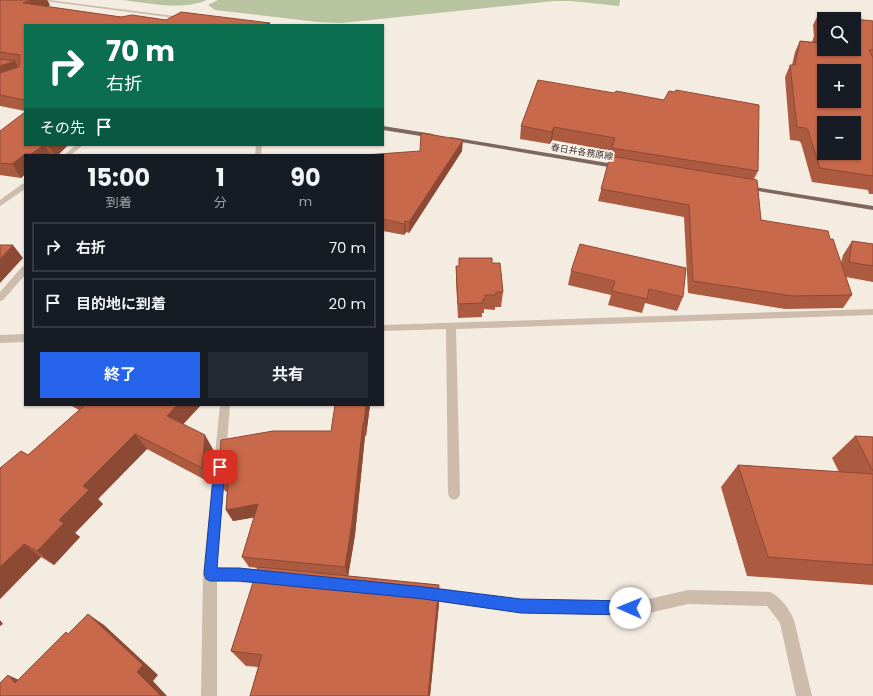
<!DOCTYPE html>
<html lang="ja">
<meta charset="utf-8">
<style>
body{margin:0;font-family:Poppins,"Noto Sans JP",sans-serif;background:#242831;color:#f1f3f6;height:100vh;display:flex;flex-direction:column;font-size:15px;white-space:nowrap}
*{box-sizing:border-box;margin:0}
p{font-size:13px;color:#9ea1a6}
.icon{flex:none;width:22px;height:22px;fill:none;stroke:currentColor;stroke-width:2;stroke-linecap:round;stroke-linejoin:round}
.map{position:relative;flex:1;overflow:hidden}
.drawer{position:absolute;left:24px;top:154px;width:360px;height:252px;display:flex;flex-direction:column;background:#171b24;border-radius:0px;box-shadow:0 1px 3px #0004}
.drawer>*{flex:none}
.top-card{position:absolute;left:24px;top:24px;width:360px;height:122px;border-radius:0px;box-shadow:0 1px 3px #0004;background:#0b6e4f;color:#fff;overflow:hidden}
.buttons{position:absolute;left:817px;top:12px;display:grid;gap:8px}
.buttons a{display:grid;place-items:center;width:44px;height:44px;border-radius:0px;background:#171b24;box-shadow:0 1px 3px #0004;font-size:20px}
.pin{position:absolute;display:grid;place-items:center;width:34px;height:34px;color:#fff;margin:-17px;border-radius:8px;box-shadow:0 2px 6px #0006}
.me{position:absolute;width:44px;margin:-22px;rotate:271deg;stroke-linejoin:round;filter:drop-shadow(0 0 3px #0008)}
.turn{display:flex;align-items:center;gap:14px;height:84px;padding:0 16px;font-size:18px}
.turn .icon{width:52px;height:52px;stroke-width:2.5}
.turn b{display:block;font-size:28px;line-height:34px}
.then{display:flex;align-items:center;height:38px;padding:0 16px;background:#0003;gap:8px;font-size:15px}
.eta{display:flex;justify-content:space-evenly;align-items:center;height:68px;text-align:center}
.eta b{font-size:24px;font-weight:700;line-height:28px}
.cta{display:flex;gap:8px;margin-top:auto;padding:8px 16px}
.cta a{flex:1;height:46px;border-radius:0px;background:#2563eb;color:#fff;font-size:16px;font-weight:700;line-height:46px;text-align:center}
.cta a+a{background:#242831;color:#f1f3f6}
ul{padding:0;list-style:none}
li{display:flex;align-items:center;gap:12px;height:50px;margin:0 8px 6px;padding:0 8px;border:2px solid #363941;border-radius:0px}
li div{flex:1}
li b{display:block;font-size:15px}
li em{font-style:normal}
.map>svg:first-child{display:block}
.green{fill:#b8c4a0}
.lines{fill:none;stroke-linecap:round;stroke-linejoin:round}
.minor{fill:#cdbbac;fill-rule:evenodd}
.primary{fill:#7d675c;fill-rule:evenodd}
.wall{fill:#ac5a40}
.shaded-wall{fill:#8c4a34}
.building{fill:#c8694b;stroke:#8c4a34;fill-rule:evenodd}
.route{fill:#2563eb;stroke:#184099}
.labels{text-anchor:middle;stroke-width:3.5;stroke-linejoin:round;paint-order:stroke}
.far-street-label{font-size:9px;fill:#3b302b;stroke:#fbf5ee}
</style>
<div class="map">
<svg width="873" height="696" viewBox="0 0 873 696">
<rect width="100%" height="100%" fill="#f4ebe1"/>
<path class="green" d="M122,0h85c-27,11 -57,3 -85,0z
M218,0h402l-1,6 -48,-5h-17l-213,22 -24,-1 -102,-12 -7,-5z"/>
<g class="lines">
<path class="minor" d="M37,0h12l133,17 -15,8h-5l13,-7z
M76,145h7l-12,10h-7z
M256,145h6l-1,10h-6z
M22,184h3v5l-25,17v-6z
M25,266v9l-22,25 -3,1v-9l22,-25z
M873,309v6l-417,14 4,165 -2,4 -4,2 -4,-2 -2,-4 -2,-165 -63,2v-6z
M25,334v8l-25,1v-8z
M220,405h10l-13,162 51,3 5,2 2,5 -2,5 -5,2 -51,-3v115h-16l2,-122z
M425,586l96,13 87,2h32l48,-11 82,2c10,4 20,18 24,28l18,76h-16l-16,-73 -13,-17 -79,-2 -48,11h-32l-87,-2 -96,-13 -5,-2 -2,-5 2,-5z"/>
<path class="primary" d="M383,126l50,8 3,2 -3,2 -50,-8z
M451,137l169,28 3,2 -3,2 -171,-29v-2z
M742,185l131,21v4l-128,-21h-3z"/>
</g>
<path class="wall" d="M0,0h47l3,5 -3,2 74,10 45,3 104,3v2h-245v86l-25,-5z
M818,15l55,6v173h-4l-1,-4 -56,-8 -11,-39 -2,-2 -9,-1 -5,-63 5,-12h2l3,-13 5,-11 12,1 2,-6 -1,-11z
M538,80l220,91 -4,8 7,41 69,19 11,24 2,-8 9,-14 21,3v38l-27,-5 6,18 -9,13 -58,1 -97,-16 -4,-76 -86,-16 14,-50 -60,-11 -2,4 -30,-5 1,-13z
M0,131l25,14h43l-10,10h-33v19l-4,4 -21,-3z
M462,151l-53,82 -3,-1 -2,3 -21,-4v-76z
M459,258l33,5 11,29 -2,15h-6v3l-11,-1v4h-2v4l-24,1 -2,-38v-14h3z
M571,271l112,26 -6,14 -32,-8 -3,10 -34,-8 3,-10 -43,-10z
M70,405h131l-18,19 31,27 -3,32 -64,-34 -49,50 5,5 -28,29 5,4 -26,28 -13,-8 -41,42 28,-144 51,-45z
M370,405l-4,31h-1l-10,99 -7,41 91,9v18l-9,93h-180l8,-29 -12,-1 -15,-15 27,-83 -9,-1 -7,-10 12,-40 -21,4 -7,-11 1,-18 -2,-1 -7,-13 113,-47z
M855,436l18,1v148l-126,-9 -26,-89 17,-22 101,7 -7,-14z"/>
<path class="shaded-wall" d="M32,0h15l3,5 -22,8 -5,-10z
M270,23v2h-7z
M15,61l6,12 -21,8v-15z
M554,127l-2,13 -2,4 2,-12z
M463,140l-1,11 -53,82v-11z
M44,145h1l6,10h-19l-1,-1z
M48,145h20l-10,10h-4z
M25,154v20l-4,4 -9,-14z
M405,221l1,11 -2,3v-11z
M13,245l10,13 -23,25v-24z
M177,405h24l-25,27 -9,-16z
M366,405h4l-4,31 -2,-13z
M363,423l2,13 -10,99 -7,42 -3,-10z
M135,434l12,15 -49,50 5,5 -28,29 5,4 -26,28 -17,-14 46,-65z
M205,435l9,16 -3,32 -9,-15z
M258,504l6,12 -31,5 -7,-11z
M24,544l17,13 -41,42v-32z
M439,585v18l-9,93h-2z
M88,614l16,11 54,50 -5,6 14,15h-6l-24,-24z
M0,620l3,4 -3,2z
M8,675l22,10 -15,-2z"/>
<path class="building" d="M0,0h32l-9,3 98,14 11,-2 34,5 15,-8 89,11 -7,2h-238v75l-25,-5v-22l19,-6 1,-12 -20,-3z
M818,15l55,6v29h-4l4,8v118l-53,-8 -12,-38 -2,-2 -9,-1 -7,-62h5l5,-24 19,2 -2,-13 4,2zM824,19h30v30h-30zM824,71h30v30h-30zM824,123h30v30h-30z
M0,59l15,2 -15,5z
M538,80l76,13 2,-2 48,9 5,-9 6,1 1,-2 83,15 -1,66 -146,-23 3,-10 -61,-11 -2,5 -31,-6z
M25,112v33h19l-13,9h-6l-13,10 -12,-1v-32z
M421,133l42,7 -54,82 -4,-1 -1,3 -21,-5v-64h-18l55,-4z
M610,156l147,24 4,40 67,11 2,8h3l19,56 -59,1 -100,-15 -4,-76 -88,-16z
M852,241l21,3v22l-24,-4z
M580,244l106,24 -3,29 -34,-8 -2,10 -35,-8 3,-10 -44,-10z
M0,245h13l-13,14z
M459,258h33v5h8l3,29h-7v3h-11v4h-2v4l-25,1 -2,-38h3z
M85,405h92l-10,11 38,19 -3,33 -67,-34 -52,52 6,4 -30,30 5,3 -27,28 -13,-7 -24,23v-99l21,-17 7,4z
M335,405h31l-2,18h-1l-11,100 -7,44 -103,-10 16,-53 -32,6 2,-26 -10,-6 3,-38 52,-9h58z
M855,436l18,1v34z
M738,465l135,9v91l-105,-8z
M258,567l181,18 -11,111h-178l12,-41 -31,-4z
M88,614l55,51 -6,7 24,24h-161v-13l8,-8 7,8 51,-51 2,2z"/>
<path class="route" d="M220,462l4,1 1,4 -8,101h22l185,19 97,12 109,2 4,2 2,5 -2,5 -4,2 -109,-2 -97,-14 -185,-18h-29l-4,-2 -2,-5 10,-107 2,-4z"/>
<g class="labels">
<g class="far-street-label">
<text transform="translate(582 152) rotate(9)" y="3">春日井各務原線</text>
</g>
</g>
</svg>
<div class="buttons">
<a><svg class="icon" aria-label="search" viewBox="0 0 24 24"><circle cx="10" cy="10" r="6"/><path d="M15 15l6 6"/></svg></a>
<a>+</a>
<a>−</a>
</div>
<div class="pin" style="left:220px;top:467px;background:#d93025"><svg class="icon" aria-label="arrive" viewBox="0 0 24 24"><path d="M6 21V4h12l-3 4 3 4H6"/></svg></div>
<svg class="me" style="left:630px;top:608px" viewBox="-20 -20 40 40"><circle r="19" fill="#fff"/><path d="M0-13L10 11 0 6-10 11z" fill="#2563eb"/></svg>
<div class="top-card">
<div class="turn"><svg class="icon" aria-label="right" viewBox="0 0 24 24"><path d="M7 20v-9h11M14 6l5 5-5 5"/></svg><div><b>70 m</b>右折</div></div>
<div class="then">その先<svg class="icon" aria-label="arrive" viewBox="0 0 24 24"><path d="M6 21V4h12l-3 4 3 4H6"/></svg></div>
</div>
<section class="drawer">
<div class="eta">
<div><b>15:00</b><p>到着</p></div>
<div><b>1</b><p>分</p></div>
<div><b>90</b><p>m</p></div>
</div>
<ul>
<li><svg class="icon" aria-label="right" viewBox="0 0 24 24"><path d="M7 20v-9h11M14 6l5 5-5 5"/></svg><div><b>右折</b></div><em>70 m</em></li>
<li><svg class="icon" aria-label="arrive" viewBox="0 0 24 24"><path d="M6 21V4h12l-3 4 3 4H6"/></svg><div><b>目的地に到着</b></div><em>20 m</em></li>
</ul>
<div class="cta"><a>終了</a><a>共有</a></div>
</section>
</div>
